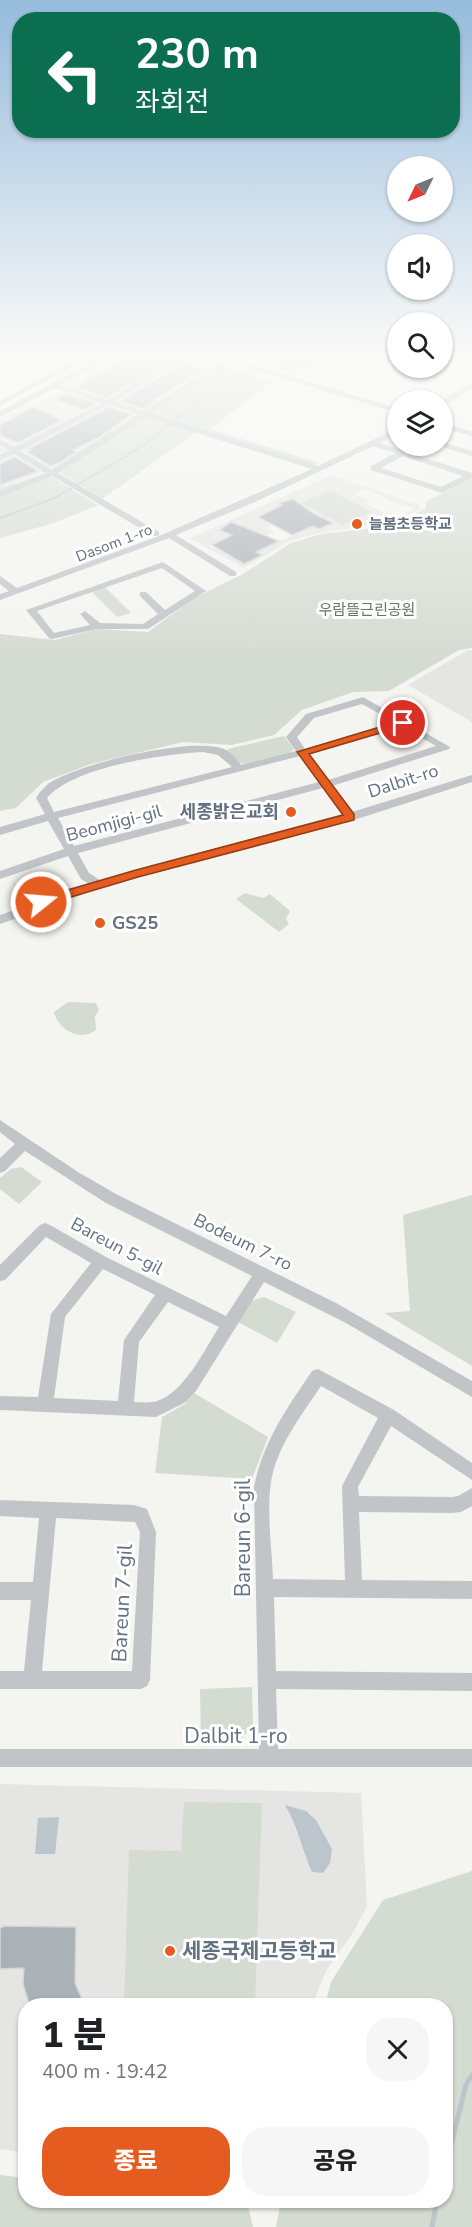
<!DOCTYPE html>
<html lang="ko">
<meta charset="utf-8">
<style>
body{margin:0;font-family:"Nunito Sans","Noto Sans KR",sans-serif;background:#f6f6f6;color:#202124;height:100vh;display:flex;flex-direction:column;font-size:22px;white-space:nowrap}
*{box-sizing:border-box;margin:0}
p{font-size:20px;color:#757577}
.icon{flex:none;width:33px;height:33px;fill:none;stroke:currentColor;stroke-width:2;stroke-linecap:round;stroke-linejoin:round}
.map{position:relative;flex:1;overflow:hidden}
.panel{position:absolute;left:18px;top:1998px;width:435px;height:210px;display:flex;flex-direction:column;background:#fff;border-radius:24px;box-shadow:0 2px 4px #0004}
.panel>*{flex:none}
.top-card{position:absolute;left:12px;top:12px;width:448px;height:126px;border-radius:24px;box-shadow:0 2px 4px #0004;background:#0b6e4f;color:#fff;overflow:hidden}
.needle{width:39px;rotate:227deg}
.tools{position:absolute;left:387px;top:156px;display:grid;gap:12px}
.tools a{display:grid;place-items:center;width:66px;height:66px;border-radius:50%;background:#fff;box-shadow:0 2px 4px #0004;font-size:30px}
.pin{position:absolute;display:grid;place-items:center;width:51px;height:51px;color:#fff;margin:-26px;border:3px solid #fff;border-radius:50%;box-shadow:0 2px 6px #0007}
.me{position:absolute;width:66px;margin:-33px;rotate:73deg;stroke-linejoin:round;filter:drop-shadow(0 0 4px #0008)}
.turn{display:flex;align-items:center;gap:21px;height:126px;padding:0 24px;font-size:27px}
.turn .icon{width:78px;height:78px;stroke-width:2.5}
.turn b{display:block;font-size:42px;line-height:51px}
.round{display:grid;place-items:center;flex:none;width:63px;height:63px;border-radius:24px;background:#f6f6f6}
.summary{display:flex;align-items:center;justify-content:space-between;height:102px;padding:0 24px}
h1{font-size:36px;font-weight:800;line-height:45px}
.action{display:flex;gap:12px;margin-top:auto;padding:12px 24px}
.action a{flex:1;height:69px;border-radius:24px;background:#e55c20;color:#fff;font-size:24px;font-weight:800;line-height:69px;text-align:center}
.action a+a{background:#f6f6f6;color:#202124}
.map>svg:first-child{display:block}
.built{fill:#e5e6e4;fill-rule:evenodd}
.green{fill:#d4dbd1}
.water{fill:#bbc5cb}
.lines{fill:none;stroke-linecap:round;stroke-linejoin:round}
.stream-far1{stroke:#bbc5cb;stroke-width:2}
.stream{stroke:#bbc5cb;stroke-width:5}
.building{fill:#aab1b7;stroke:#d5d6d3;stroke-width:1.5}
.minor{fill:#c1c5c8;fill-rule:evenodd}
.route{fill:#e55c20;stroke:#953c15;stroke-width:1.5}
.poi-dot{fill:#e55c20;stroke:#fff;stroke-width:2}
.labels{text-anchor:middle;stroke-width:6;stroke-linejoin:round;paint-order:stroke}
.far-poi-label{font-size:15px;font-weight:bold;fill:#637282;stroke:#fff;text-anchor:start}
.far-street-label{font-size:15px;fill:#637282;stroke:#fff}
.far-park-label{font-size:15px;fill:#657962;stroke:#fff}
.street-label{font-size:18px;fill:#637282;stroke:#fff}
.poi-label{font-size:18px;font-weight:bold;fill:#637282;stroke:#fff;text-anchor:end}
.near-street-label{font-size:21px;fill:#637282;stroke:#fff}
.near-poi-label{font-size:21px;font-weight:bold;fill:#637282;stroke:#fff;text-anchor:start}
</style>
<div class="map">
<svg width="472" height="2227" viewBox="0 0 472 2227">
<rect width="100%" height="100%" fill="#f4f5f0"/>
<path class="built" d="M117,356h73l27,9 -164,103 -53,20v-69l52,-24z
M332,475l88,30v4l-25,13 -73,10 -32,9 -47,27 -53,-30zM365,488l38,19 3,-2 8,4 -18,10 -30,-15 5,-3 -16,-7zM293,499l39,24 -13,6 -6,-3 -39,18 -4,-2 -2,4 -7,4 -11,-2 11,7 -17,9 -27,-16 -3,1 -5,-3 20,-9 13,-1 -22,-6 11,-8 33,15 10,-5 -7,-4 5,-4 -13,-7 8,-5 24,13 -6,-18 -5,-3z
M468,650h4v72l-64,-37z
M0,1784l361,9 6,113 -13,25 -28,40 -14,34 -286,1 -1,147 -25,-4z"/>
<path class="green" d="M236,356h114l-57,17z
M217,365l55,16 -62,48 110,34 -10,4 -114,-35 -94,67 -49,-31z
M45,473l53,32 -44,18 -54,15v-50z
M472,478v170l-13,2 -70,41 -36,1 -51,18 -28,25 -42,10 -49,-3 -92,22 -48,18 -27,26 -16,3v-177l55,6 42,-11 51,3 46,-34 49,-24 48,-31 30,-9 76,-9 29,-17 -1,-6z
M330,490l42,22 -29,13 -42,-22z
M105,587l26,26 -14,4 -25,-25z
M284,736l10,13 -4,4 -44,11 -8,-1 -11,-14z
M245,893l18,5 7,-4 20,17 -4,8 3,5 -10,8 -43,-33z
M68,1002l28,1 3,7 -4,6 1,14c-16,12 -38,0 -42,-18z
M21,1167l21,15 -23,22 -19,-15v-11l11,-9z
M472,1195v171l-88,-53 26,-2 -7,-96z
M264,1297l32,15 -19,31 -39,-21 13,-21z
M194,1393l74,44 -16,42 -97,-6 7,-56 23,-13z
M252,1687l1,38 -11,13 -41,1 -1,-50z
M184,1802l78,1 -7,202h-131l5,-155 52,1z
M472,1871v356h-196l5,-26 165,-1v-194l-121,-1 6,-23 52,-82z
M0,2175l25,3 1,22 221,1 6,26h-253z"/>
<path class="water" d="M285,1805l21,6 10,9 16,29 -2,14 -7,10 -11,-1c-11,-24 -13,-44 -27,-67z
M59,1817l-4,37h-20l3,-36z"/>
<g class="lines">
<path class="stream-far1" d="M0,518l55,-20 88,-52 41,-34 70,-45 31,-11"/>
<path class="stream" d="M446,2165l20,-80 6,-10
M432,2227l5,-27"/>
</g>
<path class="building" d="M128,356h33l10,3 -64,39 -31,-11z
M183,363l21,6 -52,32 3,1 -11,7 -24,-8z
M65,394l31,9 -12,7 -29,-10z
M33,407l30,13 -46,23 -17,-8v-10z
M109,407l23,7 -34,24 -25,12 3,2 -17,11 -9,3 -23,-14 4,-2 -3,-1z
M15,457l23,14 -38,14v-21z
M293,499l20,14 20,10 -14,6 -6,-3 -21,9 -34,-18 24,-12 -3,-2z
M231,522l48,19 -23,11 6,3 -18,9 -32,-19 20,-10 -12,-5z
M5,1926l71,1 -1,56 10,23h-55l-7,-22 1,-16 -24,1v-41z"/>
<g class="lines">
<path class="minor" d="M82,356h9l-91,50v-5z
M104,356h9l-52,29 46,15 74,-44h9l-75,46 29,9 78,-49h3v4l-74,47 167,53 80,-38v5l-19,10 22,7 9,-4h9l-10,7 63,20v5l-30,15 -71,-23v-4l24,-13 -22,-7 -118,56 -79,33 60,37v4h-6l-61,-38 -169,62v-6l9,-3 -9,-7v-8l17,12 142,-52h-6l-101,-60 -52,21v-6l46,-18 -32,-19 -14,6v-5l9,-5 -9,-5v-5l15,7 87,-44 -47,-15 -52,28h-3v-5zM109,405l30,9 -87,56 -32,-19zM146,417l166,52 -153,67v-4l-101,-59zM403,456l60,20 -22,11 -60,-19z
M209,356h12l177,52v5z
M469,383h3v5l-30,19v-6z
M442,423l30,8v5l-30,-8z
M442,442l30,9v5l-33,-10h3z
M163,562l43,29 -58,38h-51l-45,10 -3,-1 -23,-28zM162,568l33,23 -30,19 -19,-18h-6v4l18,18 -15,10 -43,-1 -15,-12 -5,3 10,11 -36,8 -17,-22z
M363,697l87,50 -1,2 -117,37 20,26 120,-37v7l-118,38 -245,65 -109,39v-9l89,-31 -8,-5 -13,-23 -68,23v-8l64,-22 -16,-28 -48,14v-8l45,-13 -9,-16c3,-5 7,-10 12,-14 28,-20 144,-48 176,-35 8,3 12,10 17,16l55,-14 -10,-14 20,-23zM362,704l32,18 -89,27 -8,-12 17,-19zM402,727l34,19 -108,34 -19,-26zM203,752l15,3 14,12 -178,45 -7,-14c26,-31 116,-44 156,-46zM300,756l19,26 -245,64 -16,-28zM323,788l19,26 -242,66 -11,-7 -11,-20z
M0,1120l78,52 38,22 220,109 136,78v16l-126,-74 -82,-41 -68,109 -10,11 -30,15 -156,-7v-14l38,1 13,-83 40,-51 -45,-26 -41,43 -5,1v-16l40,-40 5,-2 5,2 56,32 120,59 26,-40 -146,-73 -81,-52 -20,20 -5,2v-15l15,-14 -15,-12zM103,1269l52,26 -31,45 -6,61 -64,-3 11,-81zM168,1302l51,25c-14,22 -38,72 -67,75 -5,1 -12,0 -18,0l5,-60z
M318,1369l76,41 78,53v17l-81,-54 -33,61 1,9 93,1 6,-1 14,-8v18l-11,6 -9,1 -93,-1 3,68 110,1v18l-198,-2 2,74 196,2v18l-196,-2 2,60h194v18h-472v-18h259l-5,-261c8,-45 33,-80 58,-117zM321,1386l57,32 -36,68 3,94 -72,-1c-1,-32 -8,-76 0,-107 9,-32 30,-59 48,-86z
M0,1500l134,5 13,4 9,23 -6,148 -3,6 -6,3h-141v-18h24l7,-71h-31v-18h33l6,-64 -39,-2zM56,1518l79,4 5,10 -8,139h-90z"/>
</g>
<linearGradient id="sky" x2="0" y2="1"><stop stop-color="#96bbdc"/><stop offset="0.53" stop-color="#fafaf8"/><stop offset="1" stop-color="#fafaf8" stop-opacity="0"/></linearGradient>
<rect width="472" height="668" fill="url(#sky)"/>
<path class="route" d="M403,720l5,3 -1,2 -98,29 45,60v6l-216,57 -97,29 -6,-4 2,-3 99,-29 207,-55 -46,-63z"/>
<g class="poi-dot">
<circle cx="357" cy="524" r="6"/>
<circle cx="291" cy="812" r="6"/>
<circle cx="100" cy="923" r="6"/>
<circle cx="170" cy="1951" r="6"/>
</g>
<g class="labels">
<g class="far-poi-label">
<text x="369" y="529">늘봄초등학교</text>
</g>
<g class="far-street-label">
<text transform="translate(114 543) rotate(-21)" y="5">Dasom 1-ro</text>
</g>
<g class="far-park-label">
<text x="367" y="615">우람뜰근린공원</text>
</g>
<g class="street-label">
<text transform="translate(403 781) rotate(-18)" y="6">Dalbit-ro</text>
<text transform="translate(114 823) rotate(-15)" y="6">Beomjigi-gil</text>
<text transform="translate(243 1242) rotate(26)" y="6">Bodeum 7-ro</text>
<text transform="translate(117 1246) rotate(28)" y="6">Bareun 5-gil</text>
</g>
<g class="poi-label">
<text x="279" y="818">세종밝은교회</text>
<text x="112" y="929" text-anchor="start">GS25</text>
</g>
<g class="near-street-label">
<text transform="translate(243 1538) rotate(-90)" y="7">Bareun 6-gil</text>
<text transform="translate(122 1603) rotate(-87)" y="7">Bareun 7-gil</text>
<text x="236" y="1743">Dalbit 1-ro</text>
</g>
<g class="near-poi-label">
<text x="182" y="1958">세종국제고등학교</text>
</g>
</g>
</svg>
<div class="tools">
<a><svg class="needle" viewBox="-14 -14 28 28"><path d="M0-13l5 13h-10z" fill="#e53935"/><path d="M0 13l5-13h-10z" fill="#757577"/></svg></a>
<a><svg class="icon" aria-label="sound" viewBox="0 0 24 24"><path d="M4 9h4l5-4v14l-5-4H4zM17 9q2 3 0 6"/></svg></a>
<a><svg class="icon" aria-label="search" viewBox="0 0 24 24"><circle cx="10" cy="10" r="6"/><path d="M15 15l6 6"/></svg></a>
<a><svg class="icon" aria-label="layers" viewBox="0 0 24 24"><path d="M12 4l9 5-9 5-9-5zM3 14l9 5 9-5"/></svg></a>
</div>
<div class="pin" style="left:403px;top:723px;background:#d93025"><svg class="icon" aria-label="arrive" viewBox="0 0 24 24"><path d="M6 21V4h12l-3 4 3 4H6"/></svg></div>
<svg class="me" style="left:41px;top:902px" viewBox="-20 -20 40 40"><circle r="17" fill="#e55c20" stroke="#fff" stroke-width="3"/><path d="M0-11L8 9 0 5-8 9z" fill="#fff"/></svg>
<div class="top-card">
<div class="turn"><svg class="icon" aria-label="left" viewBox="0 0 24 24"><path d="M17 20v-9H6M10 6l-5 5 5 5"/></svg><div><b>230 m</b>좌회전</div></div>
</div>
<section class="panel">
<div class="summary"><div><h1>1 분</h1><p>400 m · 19:42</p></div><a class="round"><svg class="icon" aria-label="close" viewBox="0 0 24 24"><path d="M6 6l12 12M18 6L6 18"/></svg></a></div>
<div class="action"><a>종료</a><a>공유</a></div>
</section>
</div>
